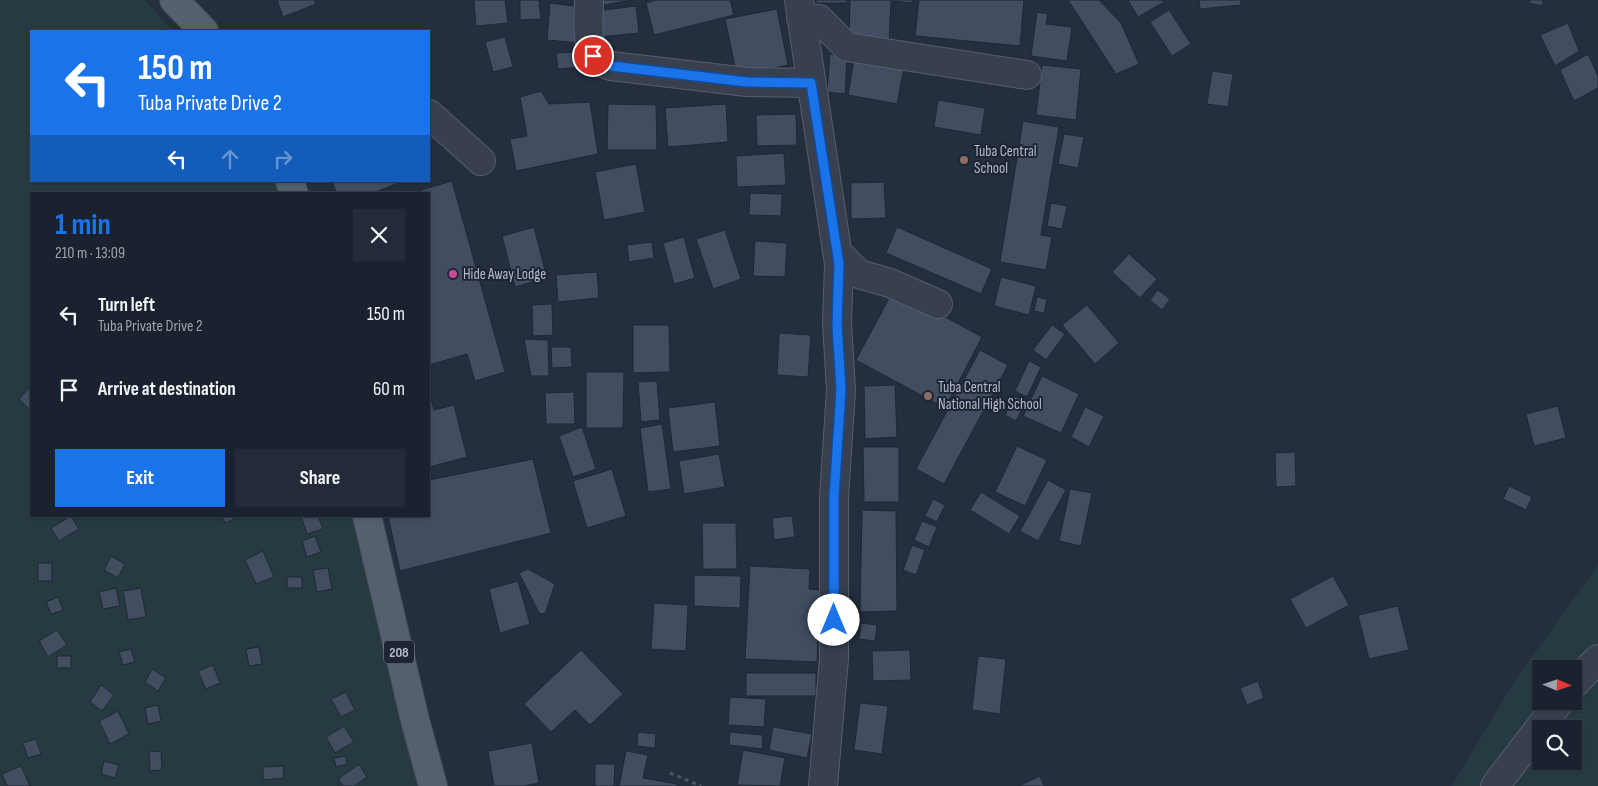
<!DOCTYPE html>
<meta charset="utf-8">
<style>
body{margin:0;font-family:"Sofia Sans Condensed",sans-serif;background:#242a37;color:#f1f3f6;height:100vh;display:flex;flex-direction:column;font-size:19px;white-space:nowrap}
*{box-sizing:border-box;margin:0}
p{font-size:16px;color:#a0a4aa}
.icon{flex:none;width:28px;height:28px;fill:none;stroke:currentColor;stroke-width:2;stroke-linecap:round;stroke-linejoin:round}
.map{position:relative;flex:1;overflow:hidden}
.panel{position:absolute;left:30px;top:192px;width:400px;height:325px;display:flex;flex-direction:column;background:#1b222f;border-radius:0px;box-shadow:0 1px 4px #0004,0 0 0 1px #393f4b}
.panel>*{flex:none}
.guide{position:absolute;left:30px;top:30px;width:400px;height:152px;border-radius:0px;box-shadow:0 1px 4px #0004,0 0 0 1px #393f4b;background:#1a73e8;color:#fff;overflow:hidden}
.needle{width:32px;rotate:92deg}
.controls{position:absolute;left:1532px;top:660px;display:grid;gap:10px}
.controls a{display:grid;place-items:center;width:50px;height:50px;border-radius:0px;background:#1b222f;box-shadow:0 1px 4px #0004,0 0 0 1px #393f4b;font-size:25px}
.pin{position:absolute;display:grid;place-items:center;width:42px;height:42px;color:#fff;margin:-21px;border:2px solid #fff;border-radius:50%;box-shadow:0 1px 5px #0007}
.me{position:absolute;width:55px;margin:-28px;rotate:0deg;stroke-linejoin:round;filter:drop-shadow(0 0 4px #0008)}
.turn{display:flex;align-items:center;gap:18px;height:105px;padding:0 25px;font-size:22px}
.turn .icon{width:65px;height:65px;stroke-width:2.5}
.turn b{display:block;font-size:35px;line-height:42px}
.lanes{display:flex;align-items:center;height:48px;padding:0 25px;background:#0003;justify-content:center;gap:25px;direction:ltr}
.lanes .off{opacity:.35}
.round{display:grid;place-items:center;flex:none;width:52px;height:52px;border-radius:0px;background:#242a37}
.overview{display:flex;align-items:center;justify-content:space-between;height:85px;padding:0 25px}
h1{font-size:30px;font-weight:700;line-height:38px;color:#1a73e8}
.cta{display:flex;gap:10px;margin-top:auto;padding:10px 25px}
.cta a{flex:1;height:58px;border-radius:0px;background:#1a73e8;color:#fff;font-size:20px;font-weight:700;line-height:58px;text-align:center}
.cta a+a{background:#242a37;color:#f1f3f6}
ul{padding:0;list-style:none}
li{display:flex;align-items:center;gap:15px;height:75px;padding:0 25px}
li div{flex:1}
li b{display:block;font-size:19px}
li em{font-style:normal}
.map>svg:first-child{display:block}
.green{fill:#263b40;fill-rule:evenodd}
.building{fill:#424d61;stroke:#1f2736}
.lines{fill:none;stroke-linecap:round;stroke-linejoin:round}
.minor-casing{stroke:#565e6d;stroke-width:30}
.major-casing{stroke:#414958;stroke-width:30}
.path{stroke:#44585d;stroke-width:3;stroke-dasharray:4 4;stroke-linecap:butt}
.minor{stroke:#38404f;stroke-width:28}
.major{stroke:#565f6f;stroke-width:28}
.route-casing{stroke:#114b97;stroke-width:12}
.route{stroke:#1a73e8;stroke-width:9}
.education-dot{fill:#8d6e63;stroke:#1d2534;stroke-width:2}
.hotel-dot{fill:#d1479c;stroke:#1d2534;stroke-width:2}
.labels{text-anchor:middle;stroke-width:4;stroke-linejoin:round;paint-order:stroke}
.shield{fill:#1d2534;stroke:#878e9d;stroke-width:1}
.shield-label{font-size:14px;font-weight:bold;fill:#b4bbca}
.poi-label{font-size:15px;fill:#b4bbca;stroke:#1d2534;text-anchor:start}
</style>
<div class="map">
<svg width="1598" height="786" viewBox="0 0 1598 786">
<rect width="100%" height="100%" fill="#242e3f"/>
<path class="green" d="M0,0h145l28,31h-142v150h248l4,13h-252v322h325l63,270h-419z
M1598,565v221h-146l64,-107zM1541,669h33v32h-33zM1541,729h33v32h-33z"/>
<path class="building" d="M277,0h37l2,4 -33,13z
M474,0h31l3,23 -32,3z
M520,0h21h-2l2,19 -21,1z
M603,0h30l-29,5z
M656,0h74l4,15 -80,20 -8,-32z
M816,0h31v3h-31z
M850,0h63v3l-22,-2 -2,41 -40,-2z
M919,0h105l-4,46 -105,-10z
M1068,0h31l22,23 18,41 -23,10z
M1128,0h35l1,2 -26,15z
M1199,0h42v5l-41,4z
M1530,0h13v6l-14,-3z
M550,3l32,4 -3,36 -32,-3z
M636,6l3,27 -40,4 -3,-26z
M777,9l11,56 -51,11 -12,-57z
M1169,10l22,34 -19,12 -22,-34z
M1037,12l11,2 -2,10 26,3 -5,34 -36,-5z
M1568,23l11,28 -24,15 -15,-31z
M505,37l8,30 -20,5 -8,-30z
M577,52l2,15 -21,2 -2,-16z
M855,53l50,9 -8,42 -49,-9z
M830,54l17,2 -2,38 -18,-2z
M1588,54l10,22v12l-24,13 -14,-31z
M1042,65l39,4 -5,51 -40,-5z
M1212,71l21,3 -5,33 -21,-3z
M541,91l8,13 41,-2 8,52 -82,17 -6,-32 17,-3 -7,-39z
M938,100l47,8 -4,27 -47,-8z
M608,104l48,1 1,45h-50z
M726,104l2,38 -60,5 -3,-39z
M796,114l1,31 -40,1 -1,-31z
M1023,121l36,6 -18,108 11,2 -6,33 -46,-8z
M1064,134l20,3 -6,31 -20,-4z
M784,153l2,32 -49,2 -1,-31z
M636,164l9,48 -41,8 -9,-48z
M332,181h71l-32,13h-34z
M452,181l53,191 -30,9 -8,-27 -38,11v-171h-10l-1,-3z
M884,182l2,36 -35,1v-36z
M750,193l32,1 -1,22 -32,-1z
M1051,203l16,3 -5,23 -15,-3z
M534,227l13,51 -32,9 -13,-51z
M897,227l95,42 -11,25 -95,-41z
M725,230l16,49 -28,10 -17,-50z
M684,237l11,41 -21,6 -11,-41z
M755,241l32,2 -2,34 -32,-1z
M652,242l2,16 -25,4 -2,-17z
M1129,254l28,25 -17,19 -28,-26z
M597,272l2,26 -41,4 -2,-27z
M1001,277l35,9 -7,29 -35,-9z
M894,289l88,48 -37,71 -89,-48z
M1158,290l12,9 -8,11 -12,-10z
M1037,297l10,2 -3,14 -10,-2z
M552,304l1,31 -20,1 -1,-31z
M1087,305l32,38 -24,21 -33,-39z
M633,325h36l1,47 -37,1z
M1052,325l13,9 -19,26 -13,-10z
M779,333l32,2 -3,42 -31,-2z
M524,339l24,1 1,36h-18z
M551,347h20l1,20 -20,1z
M980,350l28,15 -64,119 -28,-15z
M1029,361l12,6 -14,30 -12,-6z
M586,372h38l-1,56h-37z
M1042,376l37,18 -18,39 -38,-17z
M657,381l3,39 -19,2 -3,-40z
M895,385l2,52 -32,2 -1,-53z
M31,386v25l-12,-12z
M429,391l5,19 20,-5 13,52 -38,10z
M574,392l1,32h-29l-1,-31z
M1014,396l12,5 -10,20 -11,-6z
M715,402l5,44 -47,6 -5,-44z
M1558,406l8,32 -32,8 -8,-32z
M1085,407l19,9 -15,31 -18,-10z
M662,424l9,65 -23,3 -8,-64z
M582,427l14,42 -23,8 -14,-41z
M1017,446l30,14 -22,46 -30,-14z
M863,447h36v55h-35z
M1295,452l1,34 -20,1 -1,-34z
M719,454l6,33 -41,7 -5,-33z
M533,459l18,74 -151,38 -12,-55h41v-36z
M612,469l14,47 -39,12 -14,-47z
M1048,480l18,10 -28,51 -18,-10z
M1509,486l23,11 -6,13 -23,-11z
M1070,489l22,4 -11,53 -22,-5z
M981,492l39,24 -11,18 -39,-24z
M933,499l12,6 -8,17 -12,-6z
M862,510l34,1 1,100 -37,1z
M71,516l8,13 -20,12 -8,-13z
M222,516h18l-15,7z
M301,516h17l5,13 -16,5z
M792,516l3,21 -21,3 -2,-22z
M922,521l15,6 -8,20 -15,-7z
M702,523h34l1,46h-34z
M315,536l6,16 -14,5 -5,-16z
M912,545l13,5 -9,25 -13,-5z
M263,551l11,26 -18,7 -11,-24z
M111,556l14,8 -7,14 -14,-8z
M38,563h14v18h-14z
M750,566l60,3 -1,20 11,1 -3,72 -72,-3z
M328,568l4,21 -15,3 -4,-22z
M528,569l27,15 -10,30 -6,-1 -20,-40z
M694,575l47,1 -1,32 -46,-2z
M1333,576l16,29 -43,23 -16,-29z
M287,577h15v11h-15z
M518,581l12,43 -30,9 -11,-44z
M116,588l4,18 -17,3 -4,-17z
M141,588l5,29 -18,3 -5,-29z
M58,597l5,13 -12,4 -5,-12z
M654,603l34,2 -2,46 -35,-2z
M1398,606l11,44 -40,9 -11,-44z
M861,623l16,2 -2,16 -16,-2z
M57,630l10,15 -19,12 -9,-16z
M259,647l3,17 -13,2 -3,-17z
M131,649l4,13 -12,3 -4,-13z
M581,650l42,44 -33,31 -15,-15 -24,22 -27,-28z
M910,650l1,30 -38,1 -1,-30z
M57,656h14v12h-14z
M978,656l28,3 -6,55 -28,-4z
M213,665l7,18 -14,6 -8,-18z
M152,669l14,9 -8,13 -13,-9z
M746,673h70v23h-70z
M1258,681l6,17 -17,7 -7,-17z
M101,685l13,10 -12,16 -12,-9z
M346,692l9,18 -14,7 -10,-18z
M730,697l36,2 -2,28 -36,-2z
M860,703l28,3 -6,48 -28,-4z
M158,705l3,16 -13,3 -3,-16z
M118,711l11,23 -19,10 -11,-23z
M344,726l10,16 -19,11 -9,-16z
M773,727l39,7 -5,24 -38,-8z
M638,732l18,2 -1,14 -18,-2z
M730,732l33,3 -1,14 -33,-4z
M36,739l5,15 -13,4 -5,-15z
M532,743l7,40 -15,3h-30l-6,-35z
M743,750l42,8 -5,28 -43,-1z
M161,751l1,19 -12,1 -1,-19z
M626,751l22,4 -5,23 34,6v2h-58z
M346,756l1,8 -11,3 -2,-9z
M104,761l15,4 -4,13 -14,-4z
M359,764l8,13 -13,9h-11l-5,-7z
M595,764h20l-1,22h-19z
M21,766l9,20h-23l-5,-12z
M283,766l1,12 -21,2v-13z
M1040,776l4,10h-25z"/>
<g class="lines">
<g class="minor-casing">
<path id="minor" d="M589,0c0,14 -3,44 5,56 3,6 11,8 17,10l136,16 64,1
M799,0l40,264 -2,59 4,67 -7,107v162l-11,127
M801,18l18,1 28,28 180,28
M429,114l52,47
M838,253l21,21 31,9 48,21
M1574,684l24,-25
M1495,786l65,-85"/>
</g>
<g class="major-casing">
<path id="major" d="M174,0l30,31
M290,181l4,13
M367,516l48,204 18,66"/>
</g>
<path class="path" d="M670,773l31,13"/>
<use href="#minor" class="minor"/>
<use href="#major" class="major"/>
</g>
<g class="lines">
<g class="route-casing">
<path id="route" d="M593,56l6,5 12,5 136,16 64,1 28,181 -2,60 4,66 -7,107v123"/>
</g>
<use href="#route" class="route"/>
</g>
<g class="education-dot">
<circle cx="964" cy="160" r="5"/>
<circle cx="928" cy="396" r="5"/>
</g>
<circle class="hotel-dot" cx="453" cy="274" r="5"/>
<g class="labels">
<rect class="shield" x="384" y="640.5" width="30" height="23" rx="4"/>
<g class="shield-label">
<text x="399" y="657">208</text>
</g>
<g class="poi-label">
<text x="974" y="156">Tuba Central<tspan x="974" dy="17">School</tspan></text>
<text x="463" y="279">Hide Away Lodge</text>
<text x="938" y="392">Tuba Central<tspan x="938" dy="17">National High School</tspan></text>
</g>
</g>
</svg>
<div class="controls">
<a><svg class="needle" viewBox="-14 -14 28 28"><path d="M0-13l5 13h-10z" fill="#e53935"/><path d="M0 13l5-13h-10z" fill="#a0a4aa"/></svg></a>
<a><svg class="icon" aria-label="search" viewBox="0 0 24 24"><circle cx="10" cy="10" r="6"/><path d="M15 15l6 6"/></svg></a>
</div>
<div class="pin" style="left:593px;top:56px;background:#d93025"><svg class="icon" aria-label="arrive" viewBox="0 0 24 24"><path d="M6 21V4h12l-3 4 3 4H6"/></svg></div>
<svg class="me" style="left:834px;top:620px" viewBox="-20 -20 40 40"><circle r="19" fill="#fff"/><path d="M0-13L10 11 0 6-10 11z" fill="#1a73e8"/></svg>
<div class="guide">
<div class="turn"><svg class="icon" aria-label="left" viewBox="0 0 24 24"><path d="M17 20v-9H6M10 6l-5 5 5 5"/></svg><div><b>150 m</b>Tuba Private Drive 2</div></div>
<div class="lanes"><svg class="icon" aria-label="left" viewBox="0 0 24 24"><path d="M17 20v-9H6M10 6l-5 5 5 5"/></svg><svg class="icon off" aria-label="ahead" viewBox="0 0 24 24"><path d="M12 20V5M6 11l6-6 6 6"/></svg><svg class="icon off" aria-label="right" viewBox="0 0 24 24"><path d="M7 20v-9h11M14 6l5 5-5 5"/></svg></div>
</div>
<section class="panel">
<div class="overview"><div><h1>1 min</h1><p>210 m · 13:09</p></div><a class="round"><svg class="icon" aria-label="close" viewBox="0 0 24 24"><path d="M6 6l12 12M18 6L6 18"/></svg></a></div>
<ul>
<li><svg class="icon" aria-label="left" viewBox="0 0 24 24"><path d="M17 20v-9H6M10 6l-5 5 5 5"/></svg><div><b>Turn left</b><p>Tuba Private Drive 2</p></div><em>150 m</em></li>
<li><svg class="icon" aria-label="arrive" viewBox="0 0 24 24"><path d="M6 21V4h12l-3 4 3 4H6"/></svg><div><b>Arrive at destination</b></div><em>60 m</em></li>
</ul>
<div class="cta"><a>Exit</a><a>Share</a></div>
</section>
</div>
